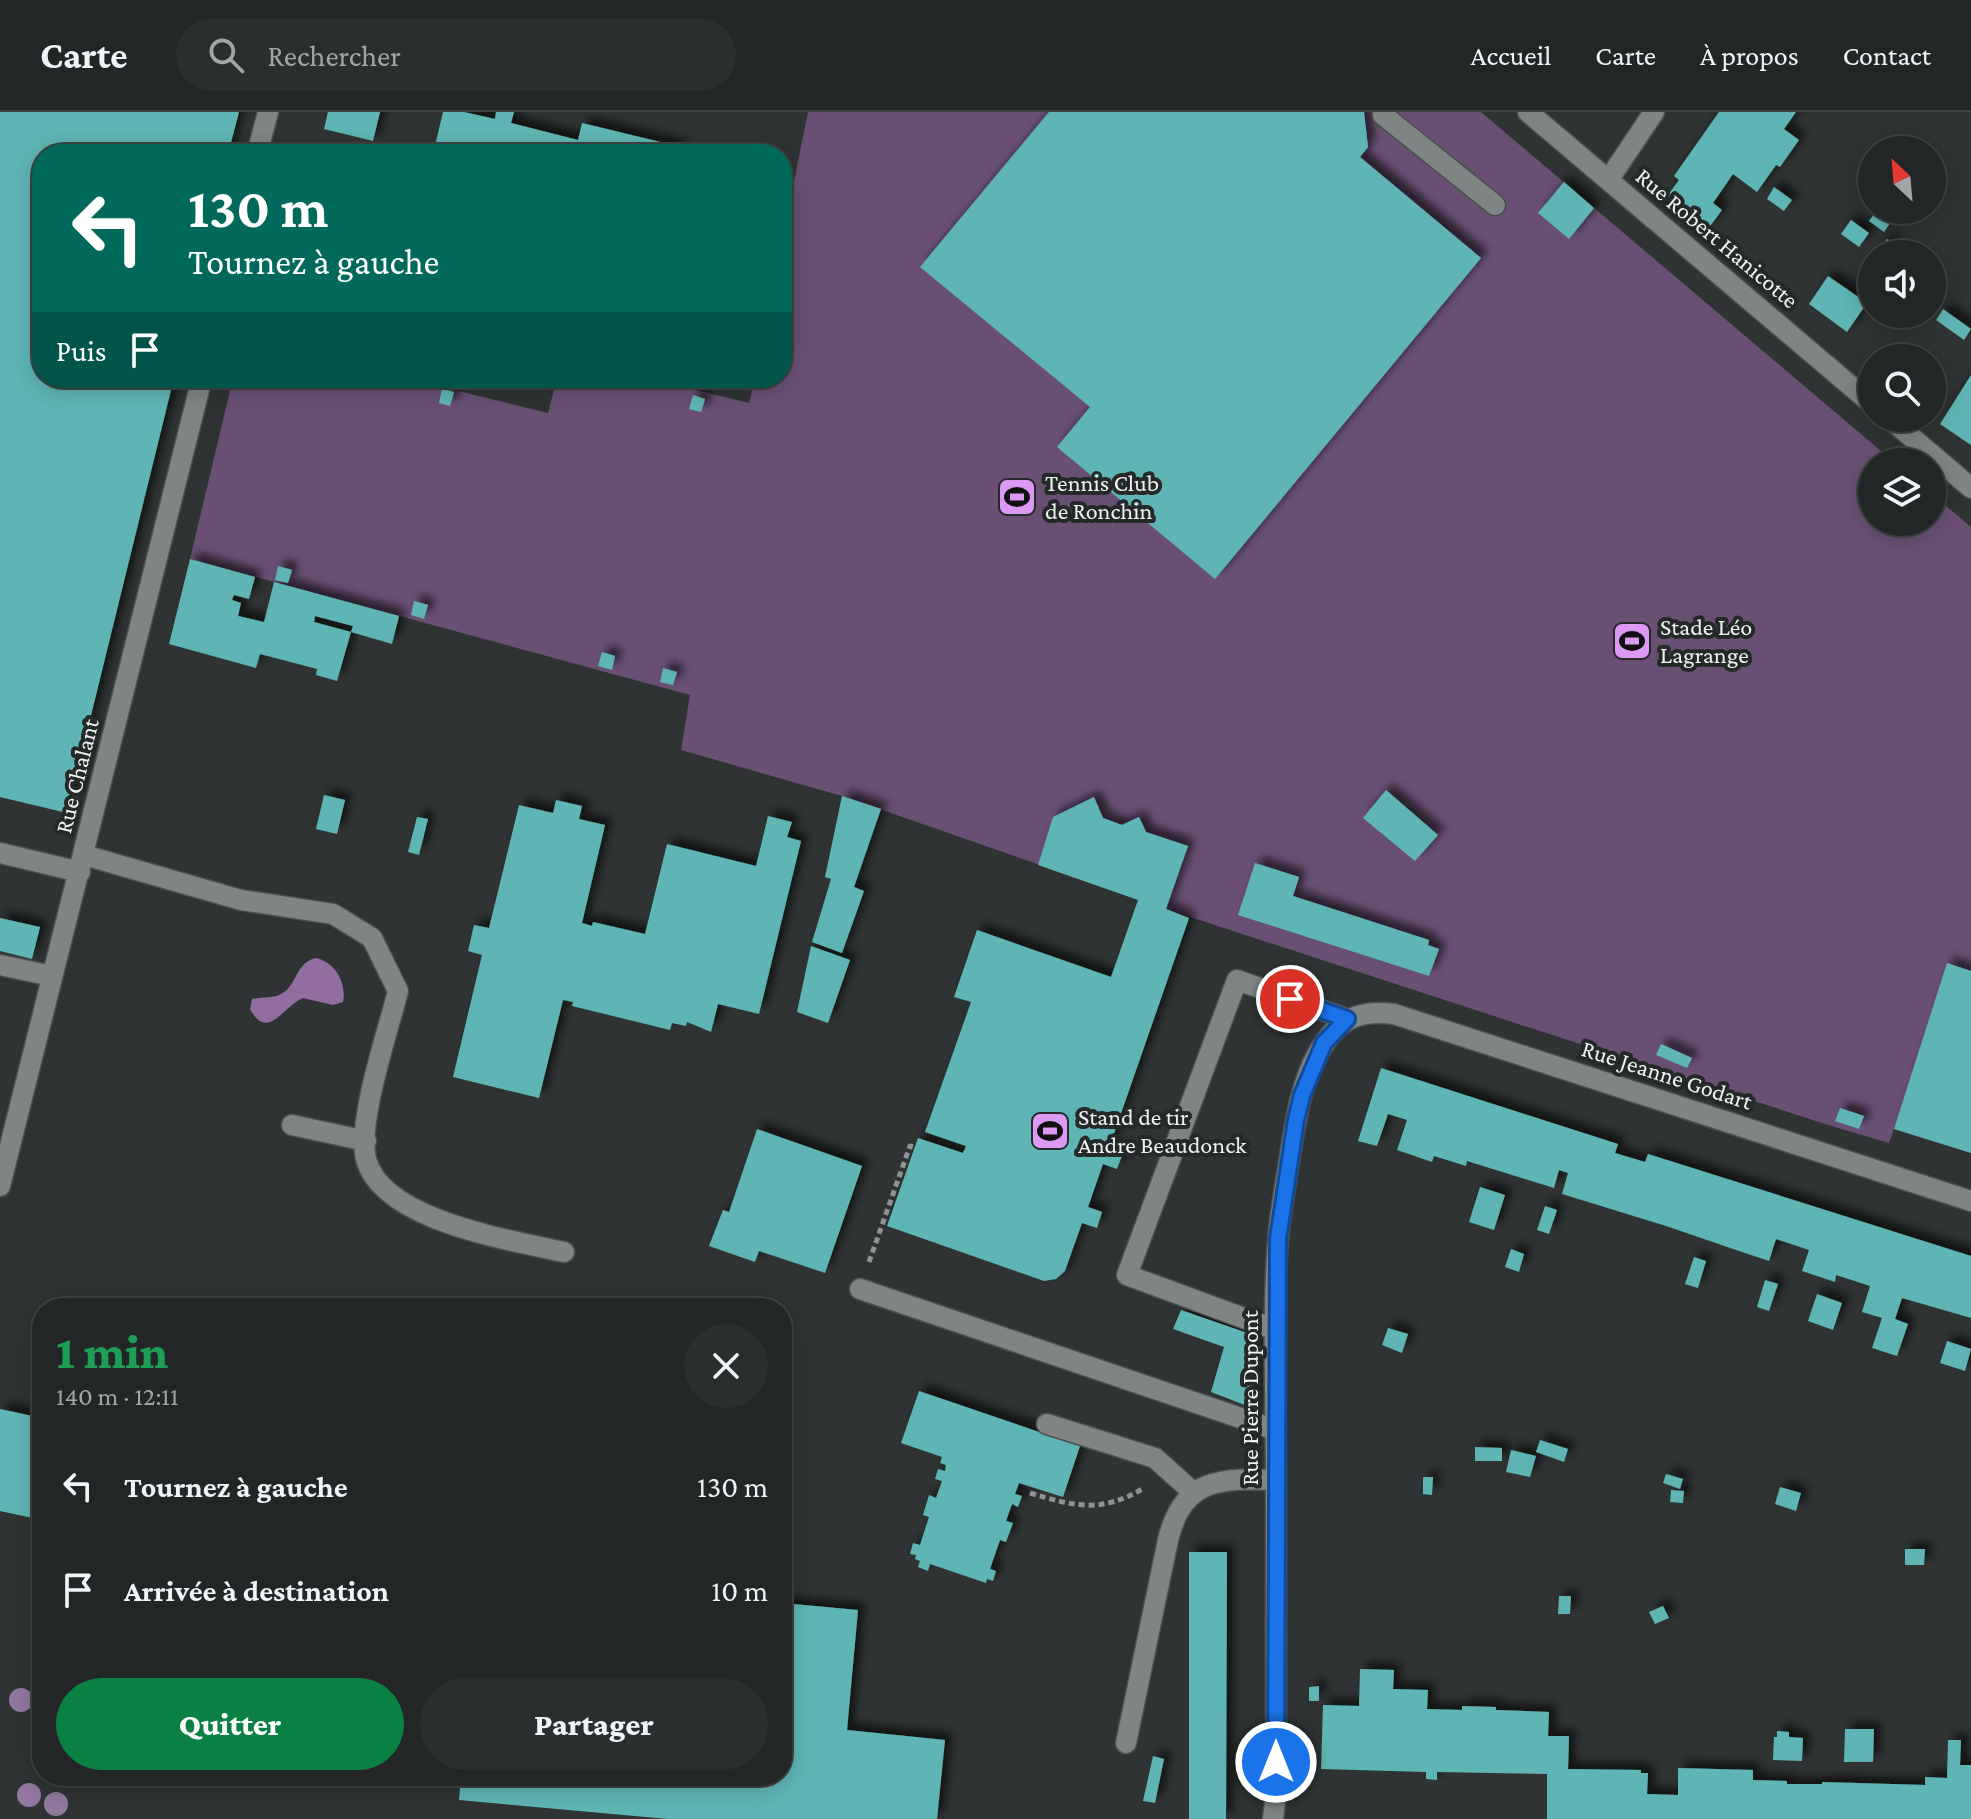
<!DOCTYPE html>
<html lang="fr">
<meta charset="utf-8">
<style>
body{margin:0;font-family:"Crimson Pro",serif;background:#2b2e2e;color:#f1f3f6;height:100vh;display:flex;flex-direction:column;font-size:30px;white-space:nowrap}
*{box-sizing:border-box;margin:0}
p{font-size:26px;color:#a3a5a7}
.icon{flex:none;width:44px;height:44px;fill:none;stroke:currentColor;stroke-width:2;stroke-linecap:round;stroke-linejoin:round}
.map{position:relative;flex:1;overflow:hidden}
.panel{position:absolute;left:32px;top:1186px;width:760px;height:488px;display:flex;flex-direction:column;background:#232626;border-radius:32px;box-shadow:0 4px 20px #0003,0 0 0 2px #404343}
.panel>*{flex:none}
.banner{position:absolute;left:32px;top:32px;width:760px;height:244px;border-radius:32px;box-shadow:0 4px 20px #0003,0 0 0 2px #404343;background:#00695c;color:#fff;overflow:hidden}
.needle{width:52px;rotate:334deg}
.buttons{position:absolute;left:1858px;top:24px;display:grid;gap:16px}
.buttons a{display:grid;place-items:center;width:88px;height:88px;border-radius:50%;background:#232626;box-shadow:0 4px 20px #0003,0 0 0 2px #404343;font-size:40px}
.pin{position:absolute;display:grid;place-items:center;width:68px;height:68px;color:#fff;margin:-34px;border:4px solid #fff;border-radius:50%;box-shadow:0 2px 8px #0007}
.me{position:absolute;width:88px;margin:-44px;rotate:0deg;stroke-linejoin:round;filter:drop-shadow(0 0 6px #0008)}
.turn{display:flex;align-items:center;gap:28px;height:168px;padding:0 24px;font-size:36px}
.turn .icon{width:104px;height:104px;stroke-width:2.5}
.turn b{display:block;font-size:56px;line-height:68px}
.then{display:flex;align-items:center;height:76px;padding:0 24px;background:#0003;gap:16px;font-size:30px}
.round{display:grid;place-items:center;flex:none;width:84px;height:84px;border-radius:42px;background:#2b2e2e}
.summary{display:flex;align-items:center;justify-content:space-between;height:136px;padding:0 24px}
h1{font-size:48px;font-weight:800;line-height:60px;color:#1e9e55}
.cta{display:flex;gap:16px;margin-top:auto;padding:16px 24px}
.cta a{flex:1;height:92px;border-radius:48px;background:#0b8043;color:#fff;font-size:32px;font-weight:800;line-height:92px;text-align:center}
.cta a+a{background:#2b2e2e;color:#f1f3f6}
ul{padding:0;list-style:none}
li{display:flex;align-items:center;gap:24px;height:104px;padding:0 24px}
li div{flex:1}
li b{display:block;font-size:30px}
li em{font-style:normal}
header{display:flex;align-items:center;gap:48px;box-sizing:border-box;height:112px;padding:0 40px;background:#232626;border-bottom:2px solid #404343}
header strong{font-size:38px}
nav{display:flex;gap:44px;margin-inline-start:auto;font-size:28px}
.search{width:560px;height:72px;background:#2b2e2e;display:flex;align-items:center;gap:20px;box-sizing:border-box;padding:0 28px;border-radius:44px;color:#a3a5a7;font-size:30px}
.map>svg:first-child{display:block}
.green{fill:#695073}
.water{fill:#926d9f}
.building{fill:#5fb5b3;filter:url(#shadow)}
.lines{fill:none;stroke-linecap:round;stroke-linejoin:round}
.minor-casing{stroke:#4b4f4f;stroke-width:23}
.path{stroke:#8f9292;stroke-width:5;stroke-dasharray:6 4;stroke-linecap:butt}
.minor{stroke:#7f8484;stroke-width:20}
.tree{fill:#92779e}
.route-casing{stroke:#114b97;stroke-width:20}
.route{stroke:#1a73e8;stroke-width:14}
.labels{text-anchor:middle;stroke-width:8;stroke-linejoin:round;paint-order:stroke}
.street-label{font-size:24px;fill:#eff2f2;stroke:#252929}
.poi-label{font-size:24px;fill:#eff2f2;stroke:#252929;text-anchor:start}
</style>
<header>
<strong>Carte</strong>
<div class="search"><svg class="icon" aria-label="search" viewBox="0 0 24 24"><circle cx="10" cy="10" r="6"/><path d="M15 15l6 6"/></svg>Rechercher</div>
<nav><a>Accueil</a><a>Carte</a><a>À propos</a><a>Contact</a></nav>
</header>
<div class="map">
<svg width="1971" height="1707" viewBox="0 0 1971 1707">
<defs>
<filter id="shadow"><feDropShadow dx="7" dy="-7" stdDeviation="4" flood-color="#0009"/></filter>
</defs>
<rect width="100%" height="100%" fill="#2f3333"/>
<path class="green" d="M808,0h673l413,350h-22v60h60v-28l39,33v626l-77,-24 -5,14 -61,-18 -653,-213 -333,-116 -161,-46 9,-55 -500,-136 43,-181h172l143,35 9,-35h90l102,25 6,-25h27v-137z"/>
<path class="water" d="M316,846c19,4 31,25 27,44l-10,3 -30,-7c-20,8 -35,44 -53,11l2,-10c9,-2 20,-1 27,-4 18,-7 16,-33 37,-37z"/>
<path class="building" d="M0,0h239l-11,42h-186v224h132l-107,435 -67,-16z
M328,0h52l-7,29 -49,-12z
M443,0h21l31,7 1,-7h18l-3,11 67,17 4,-17 99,24 -2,7h-246z
M1049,0h315l4,35 -8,10 121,101 -266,321 -158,-132 33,-40 -170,-140z
M1719,0h77l-12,17 15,11 -19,27 -4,-2 -19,27 -24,-18 -20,29 9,7 -14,19 -40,-34 11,-15 -5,-4z
M1564,70l30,26 -25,31 -31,-26z
M1774,75l18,13 -8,11 -17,-12z
M1877,98h14l5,4 -12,18 -15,-11z
M1851,108l18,13 -10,14 -18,-13z
M1887,127l8,5 -6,10h-13z
M1828,164l39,27 -20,29 -38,-28z
M1943,197l28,20 -7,11 -28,-20z
M1971,263v70l-31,-21z
M618,266h13l-3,10 -12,-3z
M442,277l12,3 -4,14 -11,-3z
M693,283l12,4 -4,13 -12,-3z
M190,447l65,18 -6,22 -15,-4 -2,5 9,3 -3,13 26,6 10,-40 125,34 -7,28 -41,-12 2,-6 -38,-10 -1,6 37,10 -14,49 -21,-6 1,-6 -57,-15 -4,14 -87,-24z
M278,454l14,4 -4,13 -13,-3z
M414,489l14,4 -4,14 -13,-4z
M602,540l13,4 -3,14 -14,-4z
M663,556l14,4 -4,13 -13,-3z
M1386,678l52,45 -23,26 -52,-43z
M324,683l21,5 -8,34 -21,-5z
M842,684l39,13 -27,78 10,4 -22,62 -30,-11 19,-63 -6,-2z
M1094,685l9,21 19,7 17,-8 7,15 42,14 -22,63 23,9 -80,230 14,5 -6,16 -14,-5 -15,43 14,5 -5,16 -15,-5 -17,48 -9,8 -12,2 -157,-55 31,-88 45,15 3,-7 -41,-14 46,-130 -17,-5 23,-67 134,47 27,-77 -100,-35 15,-48z
M556,688l26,6 -3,13 26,6 -23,98 10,3 1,-4 52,12 22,-90 89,22 12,-50 24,6 -5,15 14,4 -42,173 -41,-10 -7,28 -24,-10 -1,4 -14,-3 -2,7 -98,-24 1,-4 -10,-2 -24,98 -86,-21 29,-122 -14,-4 6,-26 15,3 30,-123 34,8z
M417,705l11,2 -9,36 -11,-3z
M1255,751l44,14 -6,19 136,44 -1,5 11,4 -10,27 -191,-61z
M0,806l40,9 -8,32 -32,-8z
M811,834l39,14 -22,63 -31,-11z
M1947,851l24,8v182l-77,-24z
M1661,932l31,14 -5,10 -31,-13z
M1381,956l237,76 -3,9 30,9 3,-8 323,102v62l-69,-20 -7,21 13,5 -11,32 -25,-8 10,-30 -20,-6 8,-26 -34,-11 -1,7 -33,-11 7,-21 -33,-11 -7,22 -33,-11 -70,-24 -104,-32 6,-21 -9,-3 -5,18 -87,-27 -1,5 -32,-10 -2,6 -35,-12 10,-30 -19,-6 -11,32 -19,-5z
M1840,996l24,8 -5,13 -24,-8z
M757,1017l105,37 -37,107 -66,-22 -4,11 -46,-16 14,-36 6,2z
M1480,1075l25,8 -11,35 -25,-8z
M1545,1094l12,4 -8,24 -12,-4z
M1511,1137l13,5 -5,18 -14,-5z
M1694,1145l12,4 -8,27 -13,-4z
M1765,1168l13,4 -9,27 -12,-4z
M1817,1182l25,9 -9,27 -25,-9z
M1181,1198l75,26 -1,73 -44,-17 13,-45 -51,-18z
M1388,1216l20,6 -6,19 -20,-8z
M1947,1229l24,8 -6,22 -25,-8z
M919,1279l161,55 -17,51 -44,-14 -4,11 7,2 -4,11 -6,-3 -6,17 7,2 -7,19 -6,-2 -10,29 6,2 -3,10 -6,-2 -1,4 -56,-19 -2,7 -10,-4 2,-6 -5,-2 1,-4 -6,-1 3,-11 7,2 9,-28 -6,-2 6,-20 7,3 6,-17 -7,-2 3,-10 7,2 1,-6 -6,-2 2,-6 -41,-14z
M0,1297l42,9v102l-42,-9z
M1540,1328l28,9 -4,13 -28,-10z
M1475,1335l27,1v13h-27z
M1511,1338l25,6 -6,21 -24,-5z
M1666,1362l17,5 -3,10 -17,-6z
M1423,1365h10l-1,18 -9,-1z
M1780,1375l21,6 -5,18 -21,-7z
M1671,1378l13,1 -1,12 -13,-1z
M1905,1437h20l-1,16h-19z
M1189,1440h38l-1,267h-37z
M1559,1484h12l-1,18h-12z
M782,1491l76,7 -11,120 98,10 -8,79h-269l-209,-19 2,-24h321z
M1663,1494l6,12 -14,6 -6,-12z
M1360,1557l34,1 -1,19 35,1 -1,19 35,1v-4l34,1v3l53,2 -1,24h21l-1,33 73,1v3h7l-1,21 31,1v-27l75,2v10l34,1v3h35v-2l103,3v-8l22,1 1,-38h13l-1,25h11v54h-424v-45l-110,-2v8l-11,-1v-7l-105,-3 2,-64 36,1z
M1319,1574v15h-10v-14z
M1845,1617h29l-1,33h-29z
M1777,1619l12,1v5l14,1 -1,23 -29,-1 1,-23h3z
M1153,1644l11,3 -9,44 -12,-2z"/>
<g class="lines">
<g class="minor-casing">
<path id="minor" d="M1386,0l-3,3 112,90
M1528,0l344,292
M257,42l11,-42
M1609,67l45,-67
M1889,306l82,70
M0,741l80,19
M84,743l157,45 92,14 39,24 26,53c-10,40 -41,131 -32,168 16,62 145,81 198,93
M0,853l52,11
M292,1013l74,16
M0,1074c65,-269 135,-538 202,-808
M860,1177l416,141
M1276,1218l-149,-55 110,-295 110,39
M1047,1312l108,34 39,35
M1126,1631l42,-203c15,-63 54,-62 108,-60
M1273,1707l3,-26c0,-103 0,-206 0,-310 0,-80 -4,-162 2,-243 2,-28 8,-56 12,-84 6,-38 12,-83 36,-115 17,-25 39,-31 68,-27l577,187"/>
</g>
<path class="path" d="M869,1150l41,-116 4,1
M1030,1381c46,14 72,20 114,-5"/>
<use href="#minor" class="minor"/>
</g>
<g class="tree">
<circle cx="21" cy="1588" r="12"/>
<circle cx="29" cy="1683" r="12"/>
<circle cx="56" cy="1692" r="12"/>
</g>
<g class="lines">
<g class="route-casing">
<path id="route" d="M1276,1650l2,-523 18,-119 6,-25 22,-52 23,-24 -57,-20"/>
</g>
<use href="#route" class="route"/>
</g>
<defs>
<g id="stadium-square" transform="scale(2)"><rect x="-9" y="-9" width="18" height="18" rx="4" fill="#dc99f4" stroke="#252929"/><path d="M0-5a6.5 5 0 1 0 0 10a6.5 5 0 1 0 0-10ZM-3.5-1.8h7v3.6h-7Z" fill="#111"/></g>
</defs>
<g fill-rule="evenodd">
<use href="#stadium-square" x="1017" y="385"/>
<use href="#stadium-square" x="1632" y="529"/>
<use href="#stadium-square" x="1050" y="1019"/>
</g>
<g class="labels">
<g class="street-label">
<text transform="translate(1717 126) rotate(40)" y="8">Rue Robert Hanicotte</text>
<text transform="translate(77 664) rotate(-76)" y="8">Rue Chalant</text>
<text transform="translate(1667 963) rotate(18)" y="8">Rue Jeanne Godart</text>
<text transform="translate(1250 1286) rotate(-90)" y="8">Rue Pierre Dupont</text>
</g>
<g class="poi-label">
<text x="1045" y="379">Tennis Club<tspan x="1045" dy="28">de Ronchin</tspan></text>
<text x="1660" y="523">Stade Léo<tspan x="1660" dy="28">Lagrange</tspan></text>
<text x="1078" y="1013">Stand de tir<tspan x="1078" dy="28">Andre Beaudonck</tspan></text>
</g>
</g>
</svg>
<div class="buttons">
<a><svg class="needle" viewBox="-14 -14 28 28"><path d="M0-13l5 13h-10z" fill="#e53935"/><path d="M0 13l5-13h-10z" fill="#a3a5a7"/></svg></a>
<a><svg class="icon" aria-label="sound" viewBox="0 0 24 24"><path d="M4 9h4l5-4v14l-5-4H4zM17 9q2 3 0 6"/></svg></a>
<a><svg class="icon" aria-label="search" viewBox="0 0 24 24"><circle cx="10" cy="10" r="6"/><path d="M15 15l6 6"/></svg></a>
<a><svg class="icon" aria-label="layers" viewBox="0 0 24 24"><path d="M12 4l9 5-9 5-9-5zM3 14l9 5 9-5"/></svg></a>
</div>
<div class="pin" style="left:1290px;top:887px;background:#d93025"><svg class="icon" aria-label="arrive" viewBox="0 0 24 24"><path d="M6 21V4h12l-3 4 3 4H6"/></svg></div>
<svg class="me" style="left:1276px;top:1650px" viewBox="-20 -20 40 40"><circle r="17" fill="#1a73e8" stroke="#fff" stroke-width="3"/><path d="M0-11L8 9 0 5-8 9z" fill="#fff"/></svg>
<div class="banner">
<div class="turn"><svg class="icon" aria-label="left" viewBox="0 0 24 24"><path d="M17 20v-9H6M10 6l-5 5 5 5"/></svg><div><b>130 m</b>Tournez à gauche</div></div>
<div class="then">Puis<svg class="icon" aria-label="arrive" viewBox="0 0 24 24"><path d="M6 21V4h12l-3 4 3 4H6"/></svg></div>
</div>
<section class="panel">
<div class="summary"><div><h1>1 min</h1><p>140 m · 12:11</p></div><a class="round"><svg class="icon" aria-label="close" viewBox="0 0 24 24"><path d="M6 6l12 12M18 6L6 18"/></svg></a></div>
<ul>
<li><svg class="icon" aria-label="left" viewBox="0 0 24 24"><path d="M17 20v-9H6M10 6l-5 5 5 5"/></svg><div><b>Tournez à gauche</b></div><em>130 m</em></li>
<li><svg class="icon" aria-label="arrive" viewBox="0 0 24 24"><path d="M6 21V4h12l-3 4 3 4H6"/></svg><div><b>Arrivée à destination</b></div><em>10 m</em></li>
</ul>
<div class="cta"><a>Quitter</a><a>Partager</a></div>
</section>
</div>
